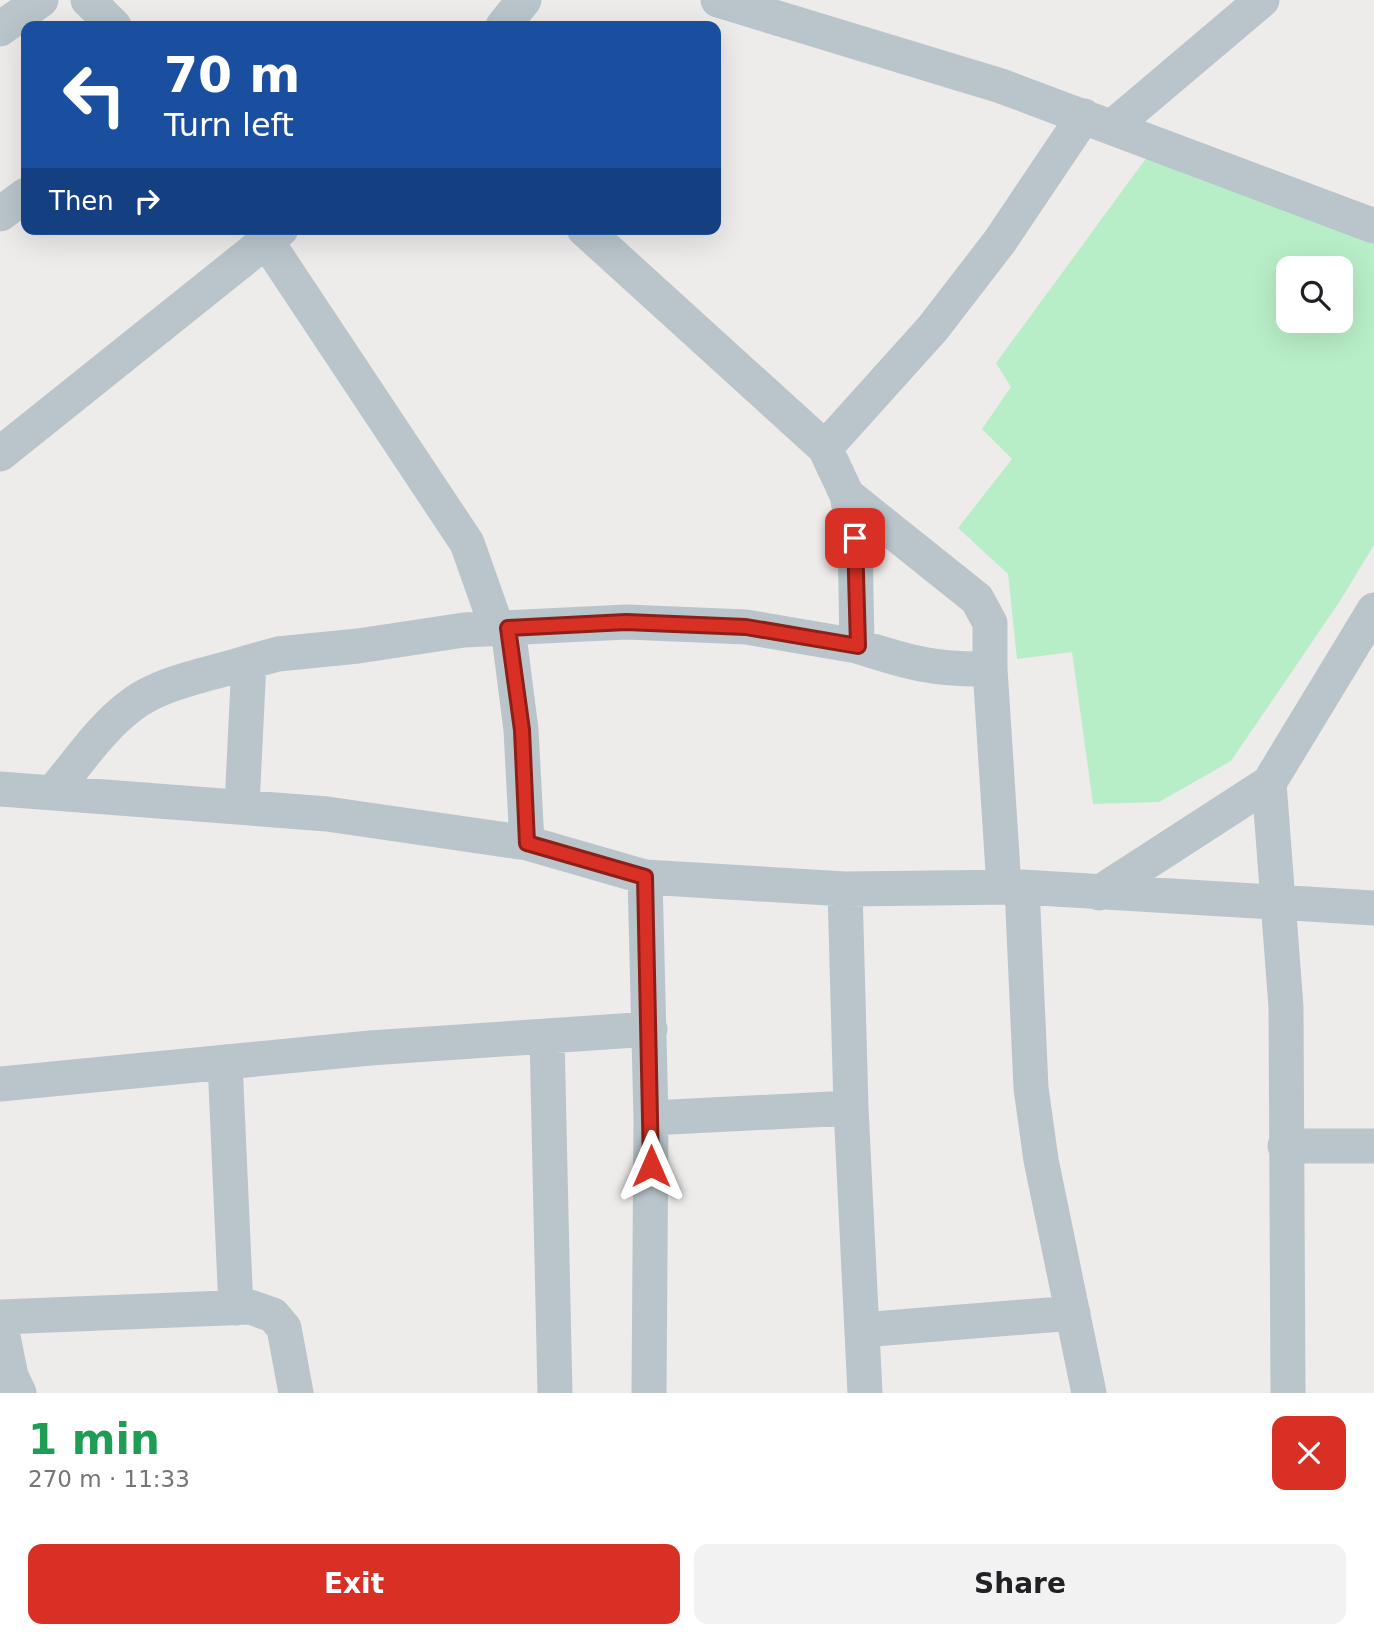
<!DOCTYPE html>
<meta charset="utf-8">
<style>
body{margin:0;font-family:"DejaVu Sans",sans-serif;background:#f2f2f2;color:#202124;height:100vh;display:flex;flex-direction:column;font-size:26px;white-space:nowrap}
*{box-sizing:border-box;margin:0}
p{font-size:23px;color:#757577}
.icon{flex:none;width:38px;height:38px;fill:none;stroke:currentColor;stroke-width:2;stroke-linecap:round;stroke-linejoin:round}
.map{position:relative;height:1393px;overflow:hidden}
.side{display:flex;flex-direction:column;background:#fff;flex:1}
.side>*{flex:none}
.hud{position:absolute;left:21px;top:21px;width:700px;height:214px;border-radius:14px;box-shadow:0 7px 28px #0002;background:#1a4fa0;color:#fff;overflow:hidden}
.tools{position:absolute;left:1276px;top:256px;display:grid;gap:14px}
.tools a{display:grid;place-items:center;width:77px;height:77px;border-radius:14px;background:#fff;box-shadow:0 7px 28px #0002;font-size:35px}
.pin{position:absolute;display:grid;place-items:center;width:60px;height:60px;color:#fff;margin:-30px;border-radius:14px;box-shadow:0 4px 10px #0006}
.me{position:absolute;width:77px;margin:-38px;rotate:0deg;stroke-linejoin:round;filter:drop-shadow(0 0 5px #0008)}
.turn{display:flex;align-items:center;gap:24px;height:147px;padding:0 28px;font-size:32px}
.turn .icon{width:91px;height:91px;stroke-width:2.5}
.turn b{display:block;font-size:49px;line-height:60px}
.then{display:flex;align-items:center;height:66px;padding:0 28px;background:#0003;gap:14px;font-size:26px}
.round{display:grid;place-items:center;flex:none;width:74px;height:74px;border-radius:14px;background:#f2f2f2}
.overview{display:flex;align-items:center;justify-content:space-between;height:119px;padding:0 28px}
h1{font-size:42px;font-weight:700;line-height:52px;color:#1e9e55}
.primary-button{display:flex;gap:14px;margin-top:auto;padding:14px 28px}
.primary-button a{flex:1;height:80px;border-radius:14px;background:#d93025;color:#fff;font-size:28px;font-weight:700;line-height:80px;text-align:center}
.primary-button a+a{background:#f2f2f2;color:#202124}
.map>svg:first-child{display:block}
.green{fill:#b8eec7;fill-rule:evenodd}
.lines{fill:none;stroke-linecap:round;stroke-linejoin:round}
.minor{stroke:#b9c5cb;stroke-width:35}
.route-casing{stroke:#8d1f18;stroke-width:18}
.route{stroke:#d93025;stroke-width:12}
</style>
<div class="map">
<svg width="1374" height="1393" viewBox="0 0 1374 1393">
<rect width="100%" height="100%" fill="#eeebeb"/>
<path class="green" d="M1158,142l216,73v330l-34,56 -109,160 -72,41 -66,2 -21,-152 -55,7 -9,-85 -50,-46 54,-69 -30,-30 29,-42 -15,-24zM1288,268h52v52h-52z"/>
<g class="lines">
<path class="minor" d="M88,0l26,26
M718,0l283,86 373,140
M503,26l21,-26
M0,29l41,-29
M1112,127l150,-127
M0,214l26,-19
M584,229l241,219 22,47 8,43 2,108c53,17 77,24 133,23l14,218
M267,242l200,301 30,85
M825,448l108,-120 67,-87 84,-125
M0,454l281,-225
M847,495l130,104 13,24v46
M508,628l13,102 6,113
M249,662l29,-8 80,-8 106,-16 163,-8 119,5 111,19
M1269,783l17,224 2,386
M0,789l327,25 200,29 118,34 200,12 177,-2 352,21
M53,792c25,-29 49,-66 80,-88 31,-23 80,-30 116,-42l-7,144
M645,877l6,241 -2,275
M1022,887l9,201 10,72 48,233
M845,889l6,219 14,285
M1099,893l170,-110 105,-173
M547,1036l8,357
M225,1062l11,246
M0,1084l370,-36 280,-19
M651,1118l200,-10
M1285,1146h89
M0,1317l250,-10 23,8 11,13 12,65
M0,1322l11,54 8,17
M862,1330l211,-17"/>
</g>
<g class="lines">
<g class="route-casing">
<path id="route" d="M651,1166l-6,-289 -118,-34 -5,-113 -14,-102 118,-6 120,5 112,19 -3,-108"/>
</g>
<use href="#route" class="route"/>
</g>
</svg>
<div class="tools">
<a><svg class="icon" aria-label="search" viewBox="0 0 24 24"><circle cx="10" cy="10" r="6"/><path d="M15 15l6 6"/></svg></a>
</div>
<div class="pin" style="left:855px;top:538px;background:#d93025"><svg class="icon" aria-label="arrive" viewBox="0 0 24 24"><path d="M6 21V4h12l-3 4 3 4H6"/></svg></div>
<svg class="me" style="left:651px;top:1166px" viewBox="-20 -20 40 40"><path d="M0-17L14 15 0 8-14 15z" fill="#d93025" stroke="#fff" stroke-width="4"/></svg>
<div class="hud">
<div class="turn"><svg class="icon" aria-label="left" viewBox="0 0 24 24"><path d="M17 20v-9H6M10 6l-5 5 5 5"/></svg><div><b>70 m</b>Turn left</div></div>
<div class="then">Then<svg class="icon" aria-label="right" viewBox="0 0 24 24"><path d="M7 20v-9h11M14 6l5 5-5 5"/></svg></div>
</div>
</div>
<section class="side">
<div class="overview"><div><h1>1 min</h1><p>270 m · 11:33</p></div><a class="round" style="background:#d93025;color:#fff"><svg class="icon" aria-label="close" viewBox="0 0 24 24"><path d="M6 6l12 12M18 6L6 18"/></svg></a></div>
<div class="primary-button"><a>Exit</a><a>Share</a></div>
</section>
